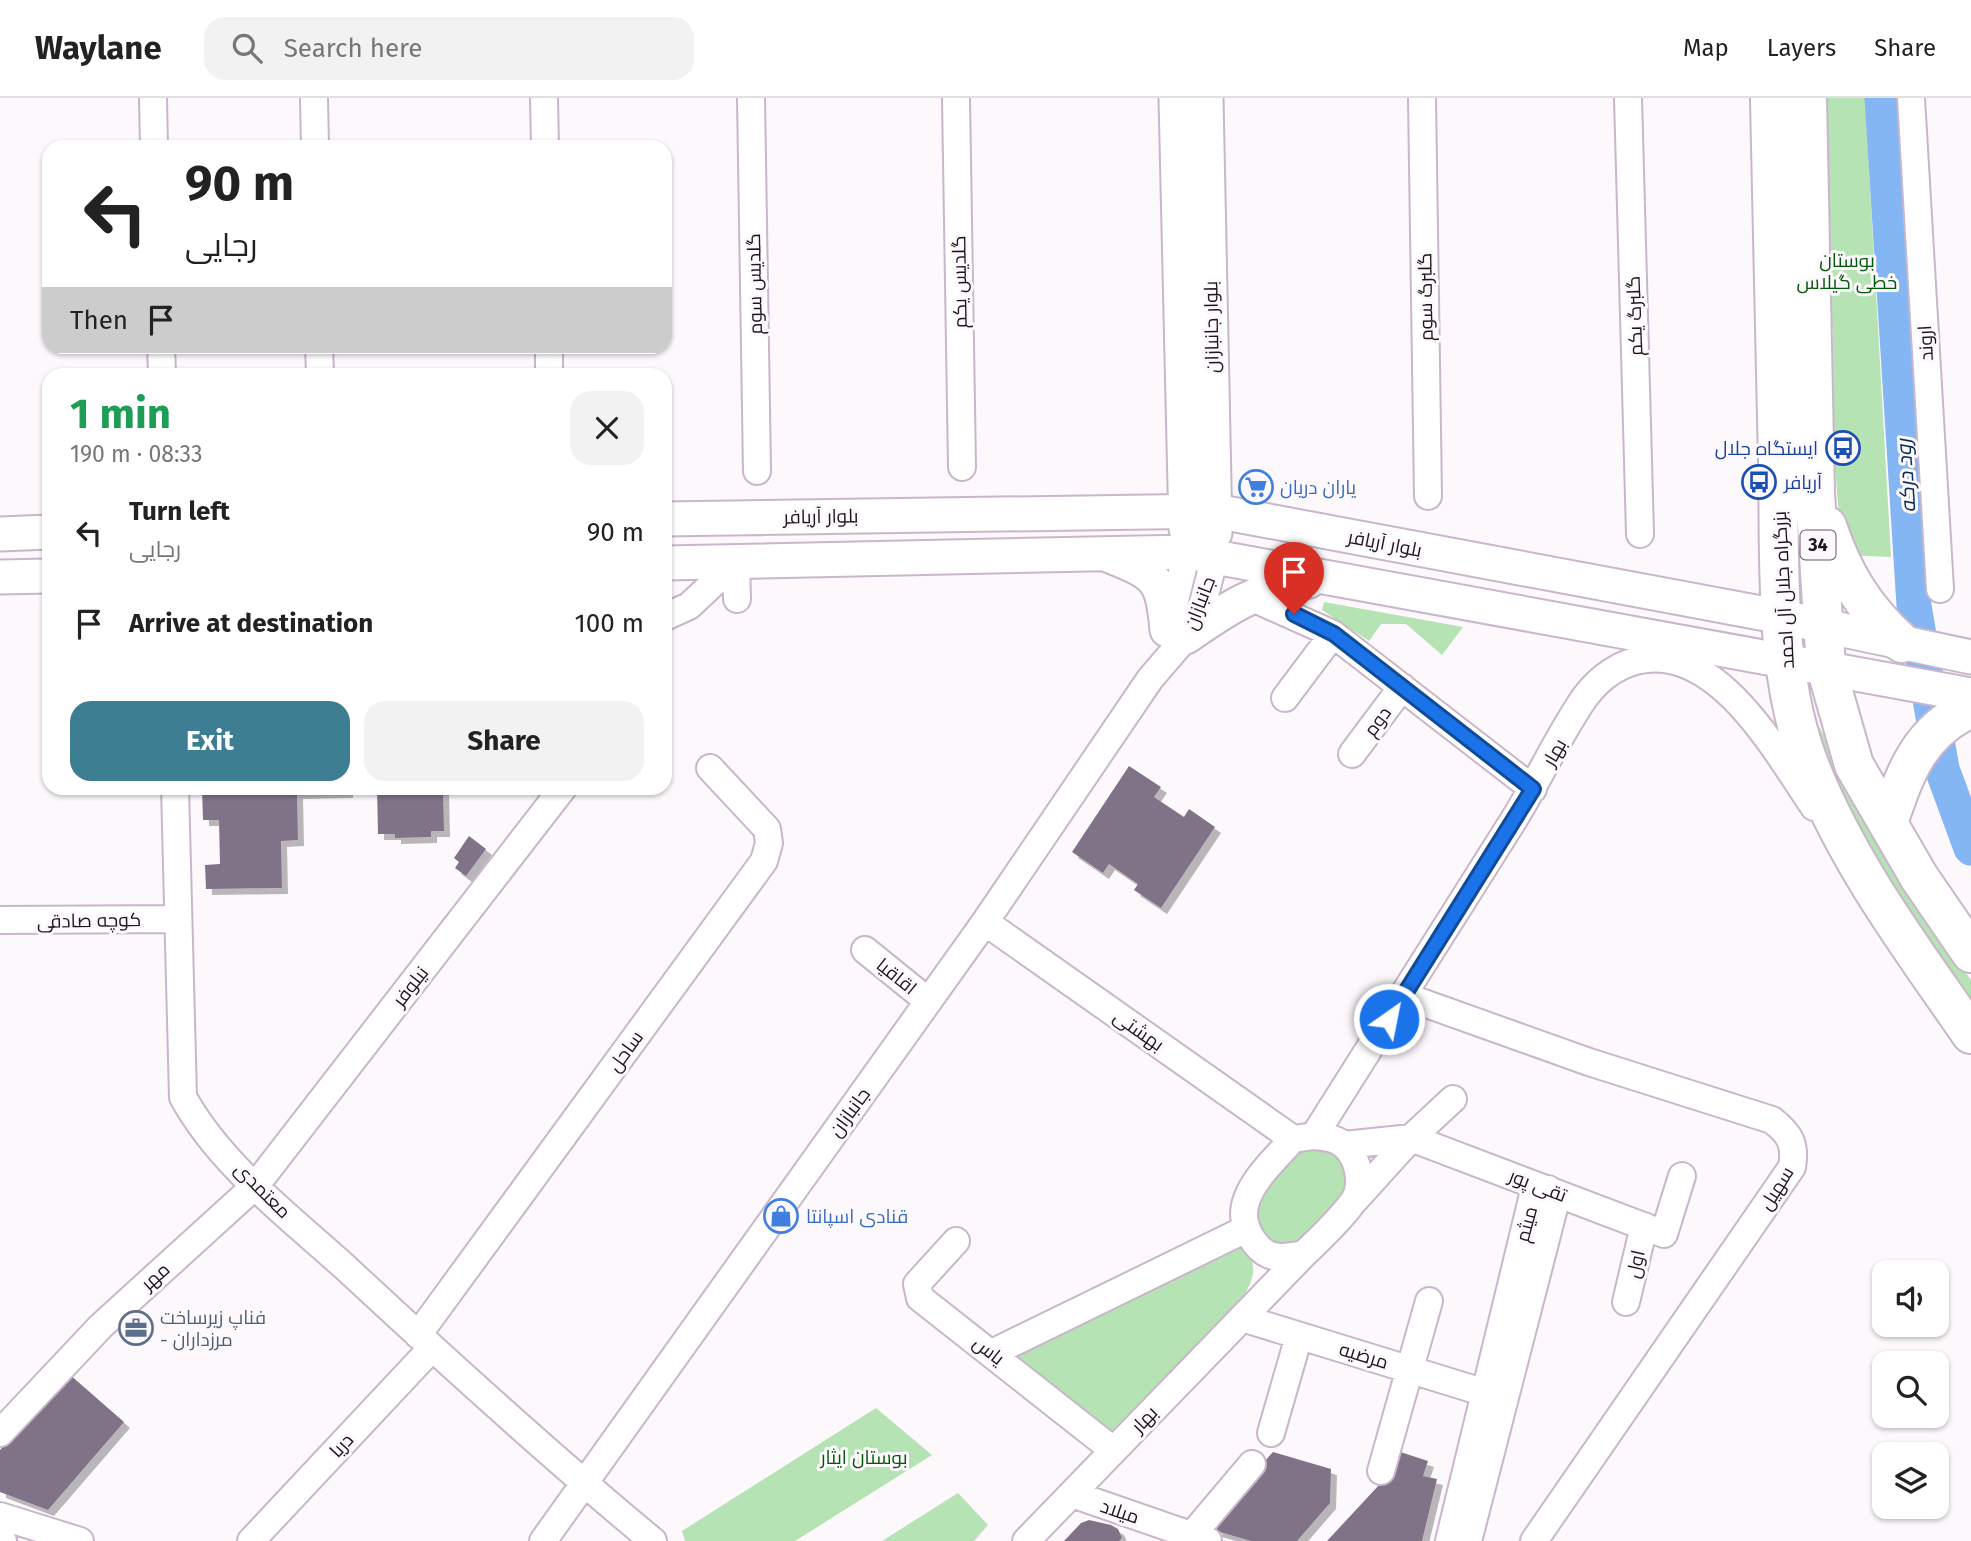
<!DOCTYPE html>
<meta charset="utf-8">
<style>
body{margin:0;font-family:"Fira Sans",Cairo,sans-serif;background:#f2f2f2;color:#222;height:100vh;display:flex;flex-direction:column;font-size:26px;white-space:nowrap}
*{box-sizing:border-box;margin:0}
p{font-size:23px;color:#767676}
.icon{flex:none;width:38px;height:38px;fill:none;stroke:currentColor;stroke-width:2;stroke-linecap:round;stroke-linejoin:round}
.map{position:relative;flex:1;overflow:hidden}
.drawer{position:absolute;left:42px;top:270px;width:630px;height:427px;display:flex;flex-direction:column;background:#fff;border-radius:21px;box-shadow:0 2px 5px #0004}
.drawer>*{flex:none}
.guide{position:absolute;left:42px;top:42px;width:630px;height:214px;border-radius:21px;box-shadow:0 2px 5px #0004;background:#fff;color:#222;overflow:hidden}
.fabs{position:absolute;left:1872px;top:1162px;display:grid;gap:14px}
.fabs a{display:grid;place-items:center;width:77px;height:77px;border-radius:14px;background:#fff;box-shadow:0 2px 5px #0004;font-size:35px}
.pin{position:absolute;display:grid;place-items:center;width:60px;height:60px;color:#fff;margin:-72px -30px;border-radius:50% 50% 50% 0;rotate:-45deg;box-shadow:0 0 7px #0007}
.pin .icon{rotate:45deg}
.me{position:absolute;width:77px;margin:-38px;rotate:33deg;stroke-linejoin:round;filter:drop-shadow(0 0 5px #0008)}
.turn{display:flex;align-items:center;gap:24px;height:147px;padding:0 28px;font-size:32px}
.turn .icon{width:91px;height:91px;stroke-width:2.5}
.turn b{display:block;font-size:49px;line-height:60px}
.then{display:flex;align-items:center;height:66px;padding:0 28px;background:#0003;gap:14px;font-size:26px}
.round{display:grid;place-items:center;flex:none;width:74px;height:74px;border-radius:21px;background:#f2f2f2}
.overview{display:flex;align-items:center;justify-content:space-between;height:119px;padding:0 28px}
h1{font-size:42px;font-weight:700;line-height:52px;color:#1e9e55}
.action{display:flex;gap:14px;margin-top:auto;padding:14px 28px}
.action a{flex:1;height:80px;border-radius:21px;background:#3e7e92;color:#fff;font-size:28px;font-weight:700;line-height:80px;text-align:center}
.action a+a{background:#f2f2f2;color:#222}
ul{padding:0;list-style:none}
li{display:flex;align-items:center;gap:21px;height:91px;padding:0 28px}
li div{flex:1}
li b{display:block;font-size:26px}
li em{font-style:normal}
header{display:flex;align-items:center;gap:42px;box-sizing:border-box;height:98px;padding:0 35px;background:#fff;border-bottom:2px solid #e0e0e0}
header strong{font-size:33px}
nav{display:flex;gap:38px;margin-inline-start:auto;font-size:24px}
.search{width:490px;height:63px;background:#f2f2f2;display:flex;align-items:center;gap:18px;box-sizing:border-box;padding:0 24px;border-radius:21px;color:#767676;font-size:26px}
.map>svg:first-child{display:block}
.green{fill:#b6e3b3}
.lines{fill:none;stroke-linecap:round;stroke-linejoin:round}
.river{stroke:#84b6f3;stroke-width:35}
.building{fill:#807388;filter:url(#shadow)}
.minor-casing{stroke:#c9b6cb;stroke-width:30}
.major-casing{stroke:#c9b6cb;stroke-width:37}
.highway-casing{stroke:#c9b6cb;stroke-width:42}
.minor{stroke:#fff;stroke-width:26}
.major{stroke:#fff;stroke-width:33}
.highway{stroke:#fff;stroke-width:38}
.route-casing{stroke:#114b97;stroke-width:18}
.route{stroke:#1a73e8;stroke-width:12}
.labels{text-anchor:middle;stroke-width:6;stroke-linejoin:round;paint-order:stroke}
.shield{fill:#fcf8fc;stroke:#5f5a60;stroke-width:2}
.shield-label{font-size:18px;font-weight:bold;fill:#1c161d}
.park-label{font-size:19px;fill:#005908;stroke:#fcf8fc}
.street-label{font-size:19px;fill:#1c161d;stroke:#fcf8fc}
.transit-label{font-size:19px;fill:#164399;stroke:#fcf8fc;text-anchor:end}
.shop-label{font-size:19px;fill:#366cbe;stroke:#fcf8fc;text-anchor:start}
.service-label{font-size:19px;fill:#4e5e75;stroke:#fcf8fc;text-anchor:start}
.water-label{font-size:21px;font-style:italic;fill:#082b51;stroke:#fcf8fc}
</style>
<header>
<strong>Waylane</strong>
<div class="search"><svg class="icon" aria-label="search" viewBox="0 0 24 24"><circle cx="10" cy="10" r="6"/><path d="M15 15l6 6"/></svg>Search here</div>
<nav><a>Map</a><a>Layers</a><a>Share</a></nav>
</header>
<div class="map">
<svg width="1971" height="1443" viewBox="0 0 1971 1443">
<defs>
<filter id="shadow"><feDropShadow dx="6" dy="6" stdDeviation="0" flood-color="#0004"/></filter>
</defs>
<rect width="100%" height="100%" fill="#fcf8fc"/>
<path class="green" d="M1817,0h48l26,459 -49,-2 -8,-101 -1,-122 -12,-49z
M1324,504l139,25 -21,28 -36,-31h-25l-12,17 -47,-31z
M1815,621l93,172 63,89v24c-60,-83 -133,-185 -156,-285z
M1312,1048l28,7 11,35c-15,16 -29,40 -47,53 -7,6 -17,5 -25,3 -9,-2 -16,-8 -20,-16 -14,-28 28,-75 53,-82z
M1239,1142c19,23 18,34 3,59l-132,138 -103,-83z
M876,1310l56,47 -137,86h-110l-3,-10z
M958,1395l30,32 -14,16h-92z"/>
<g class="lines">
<path class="river" d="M1882,0l32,508 28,163 29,79"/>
</g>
<path class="building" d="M1129,668l32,21 -7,10 30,20 5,-8 26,18 -54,81 -27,-18 4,-6 -29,-20 -6,9 -31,-21z
M202,690h145v4l-50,1 1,47 -17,1 1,47 -76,1 -1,-24 15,-1 -1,-44h-16z
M377,690h66l1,43h-13v6l-36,1v-4h-17z
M469,738l17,13 -20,27 -11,-8 4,-6 -5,-4z
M69,1276l55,48 -76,88 -48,-18v-42z
M1391,1351l37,12 -5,15 14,3 -15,62h-95l53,-57z
M1273,1354l58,17 -1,34 -33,38h-46l-35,-10 -2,-13z
M1089,1422l22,5 7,4 4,9 -3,3h-55l17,-18z"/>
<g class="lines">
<g class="minor-casing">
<path id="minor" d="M153,0l1,49
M314,0l1,49
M544,0l1,49
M751,0l6,373
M956,0l6,369
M1422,0l6,398
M1628,0l12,436
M1911,0l29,491
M161,248l1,28
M319,248l1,28
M549,248v28
M736,464l1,37
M1257,502l76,34 200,155
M665,519l24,-11 47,-44
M1169,527l18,-73
M1285,600l48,-64
M1352,656l50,-67
M175,690l8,309c37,68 107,120 164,172 100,93 201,185 306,272
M0,822l178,-1
M985,824l308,217
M865,852l63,51
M1404,898l185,66 183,58c18,14 24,24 20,47l-258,374
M1314,1038c67,-105 133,-210 199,-315 25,-40 45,-85 72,-124 15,-20 36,-35 61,-38 76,-9 132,96 168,148
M1314,1038c11,1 23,2 31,10 14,13 19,40 8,56 -14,19 -32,36 -49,52 -20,4 -36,7 -49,-11 -31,-39 11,-74 38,-104z
M1344,1047l67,-7 253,96 18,-58
M1355,1102l56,-62 42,-39
M956,1143l-39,43 3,14 193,152
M1626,1204l18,-76
M1242,1220l260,80
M418,1237l346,-474 5,-18 -2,-14 -57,-61
M992,1255l252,-123
M0,1335l101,-107 155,-141 307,-397
M1271,1335l28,-97
M1381,1373l48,-170
M1072,1396l136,47
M0,1418l80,25
M1192,1437l60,-71
M0,1442l3,1
M251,1443l180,-192
M543,1443l442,-619 165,-243 36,-42 17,-34 12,-47
M1026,1443l278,-287
M1449,1443l83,-342 16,-10
M1468,1443l87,-337 -7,-15"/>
</g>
<g class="major-casing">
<path id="major" d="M1176,0l10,431
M1206,0l9,435
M665,421l550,-8 567,106 189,40
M0,436l49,-2
M1110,458c48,19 52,23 57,74
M665,465l522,-11 784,143
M0,479l49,-1
M1186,539c46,-32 67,-46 123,-56"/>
</g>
<g class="highway-casing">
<path id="highway" d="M1770,0c2,122 5,244 8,365 2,102 -5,213 34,309 39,96 101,178 159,262
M1807,0l8,395 11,174 28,98 65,112 52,76
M1827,428c16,48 37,83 75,117
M1888,725c17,-50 31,-92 83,-115"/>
</g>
<use href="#minor" class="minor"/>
<use href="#major" class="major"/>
<use href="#highway" class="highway"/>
</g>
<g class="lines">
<g class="route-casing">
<path id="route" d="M1294,516l40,20 199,155 -144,230"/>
</g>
<use href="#route" class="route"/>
</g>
<defs>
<g id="bus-ring" transform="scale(1.75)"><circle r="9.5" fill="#fcf8fc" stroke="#1a4fb4" stroke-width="1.5"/><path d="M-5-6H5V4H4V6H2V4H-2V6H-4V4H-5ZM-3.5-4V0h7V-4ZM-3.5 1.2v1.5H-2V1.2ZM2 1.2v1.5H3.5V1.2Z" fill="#1a4fb4"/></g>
<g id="supermarket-ring" transform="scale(1.75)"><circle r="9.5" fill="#fcf8fc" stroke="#3f7fe0" stroke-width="1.5"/><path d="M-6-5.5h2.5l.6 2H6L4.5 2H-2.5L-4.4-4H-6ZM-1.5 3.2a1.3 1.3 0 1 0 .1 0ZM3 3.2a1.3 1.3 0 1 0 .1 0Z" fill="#3f7fe0"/></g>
<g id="shop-ring" transform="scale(1.75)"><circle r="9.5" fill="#fcf8fc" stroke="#3f7fe0" stroke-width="1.5"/><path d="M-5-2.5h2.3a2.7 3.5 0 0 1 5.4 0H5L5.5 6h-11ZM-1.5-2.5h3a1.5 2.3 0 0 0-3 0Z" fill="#3f7fe0"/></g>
<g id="office-ring" transform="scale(1.75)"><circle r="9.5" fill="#fcf8fc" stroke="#5c6f8a" stroke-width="1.5"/><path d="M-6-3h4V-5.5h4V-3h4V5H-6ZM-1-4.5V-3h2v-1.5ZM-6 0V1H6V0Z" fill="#5c6f8a"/></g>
</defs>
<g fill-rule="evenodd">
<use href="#bus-ring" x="1843" y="350"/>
<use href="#bus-ring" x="1759" y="384"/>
<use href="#supermarket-ring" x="1256" y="389"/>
<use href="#shop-ring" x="781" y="1118"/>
<use href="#office-ring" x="136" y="1230"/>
</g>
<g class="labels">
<rect class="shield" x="1800.5" y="432.5" width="35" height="29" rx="5"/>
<g class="shield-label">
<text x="1818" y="453">34</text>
</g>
<g class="park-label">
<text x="1847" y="169">بوستان<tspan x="1847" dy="22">خطی گیلاس</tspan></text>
<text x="864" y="1366">بوستان ایثار</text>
</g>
<g class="street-label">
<text transform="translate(959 184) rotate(-91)" y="7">گلدیس یکم</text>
<text transform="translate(754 186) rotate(-91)" y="7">گلدیس سوم</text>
<text transform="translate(1425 199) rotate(-91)" y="7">گلبرگ سوم</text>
<text transform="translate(1634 218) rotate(-92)" y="7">گلبرگ یکم</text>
<text transform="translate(1211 229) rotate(-91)" y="7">بلوار جانبازان</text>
<text transform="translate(1925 245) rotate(-93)" y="7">اروند</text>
<text transform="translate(821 418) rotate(-1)" y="7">بلوار آریافر</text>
<text transform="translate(1385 445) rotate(11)" y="7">بلوار آریافر</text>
<text transform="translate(1783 492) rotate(-93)" y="7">بزرگراه جلال آل احمد</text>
<text transform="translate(1199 505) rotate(-69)" y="7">جانبازان</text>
<text transform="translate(1377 623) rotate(-53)" y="7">دوم</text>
<text transform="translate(1554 654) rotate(-60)" y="7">بهار</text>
<text transform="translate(89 822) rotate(-1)" y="7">کوچه صادقی</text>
<text transform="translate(897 878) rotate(39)" y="7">اقاقیا</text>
<text transform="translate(410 888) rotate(-52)" y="7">نیلوفر</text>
<text transform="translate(1139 932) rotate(35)" y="7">بهشتی</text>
<text transform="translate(625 953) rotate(-54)" y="7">ساحل</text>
<text transform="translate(849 1014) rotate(-54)" y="7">جانبازان</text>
<text transform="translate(1538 1087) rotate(21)" y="7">تقی پور</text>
<text transform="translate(1776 1090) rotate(-58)" y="7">سهیل</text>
<text transform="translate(263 1092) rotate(45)" y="7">معتمدی</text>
<text transform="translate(1526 1126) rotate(-75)" y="7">میثم</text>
<text transform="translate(1635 1166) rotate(-77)" y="7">اول</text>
<text transform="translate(155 1178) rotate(-42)" y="7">مهر</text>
<text transform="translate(989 1252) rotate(38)" y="7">یاس</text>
<text transform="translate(1364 1257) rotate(17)" y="7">مرضیه</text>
<text transform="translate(1144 1321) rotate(-46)" y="7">بهار</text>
<text transform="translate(341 1347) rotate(-47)" y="7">دریا</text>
<text transform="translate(1120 1413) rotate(19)" y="7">میلاد</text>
</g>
<g class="transit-label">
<text x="1818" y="357">ایستگاه جلال</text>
<text x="1784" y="391" text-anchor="start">آریافر</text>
</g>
<g class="shop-label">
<text x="1280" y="396">یاران دریان</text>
<text x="806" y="1125">قنادی اسپانتا</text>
</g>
<g class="service-label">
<text x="160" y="1226">فناپ زیرساخت<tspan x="160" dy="22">- مرزداران</tspan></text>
</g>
<g class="water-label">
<text transform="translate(1906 378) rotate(-94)" y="7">رود درکه</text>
</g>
</g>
</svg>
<div class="fabs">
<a><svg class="icon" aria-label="sound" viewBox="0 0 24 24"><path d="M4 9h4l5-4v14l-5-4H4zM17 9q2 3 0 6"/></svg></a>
<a><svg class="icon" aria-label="search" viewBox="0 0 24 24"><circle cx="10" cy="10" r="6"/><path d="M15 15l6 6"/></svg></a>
<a><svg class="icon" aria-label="layers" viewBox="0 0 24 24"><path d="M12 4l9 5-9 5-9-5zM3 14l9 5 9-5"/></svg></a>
</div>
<div class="pin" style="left:1294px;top:516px;background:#d93025"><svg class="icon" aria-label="arrive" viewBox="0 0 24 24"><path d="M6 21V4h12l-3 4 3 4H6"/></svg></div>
<svg class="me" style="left:1389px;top:921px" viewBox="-20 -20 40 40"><circle r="17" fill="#1a73e8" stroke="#fff" stroke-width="3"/><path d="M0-11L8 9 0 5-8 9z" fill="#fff"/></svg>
<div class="guide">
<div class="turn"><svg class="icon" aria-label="left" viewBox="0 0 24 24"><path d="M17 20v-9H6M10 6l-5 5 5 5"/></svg><div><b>90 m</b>رجایی</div></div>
<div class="then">Then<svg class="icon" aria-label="arrive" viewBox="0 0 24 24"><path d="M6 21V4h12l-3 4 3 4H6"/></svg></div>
</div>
<section class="drawer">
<div class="overview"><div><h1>1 min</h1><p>190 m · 08:33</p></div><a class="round"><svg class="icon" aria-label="close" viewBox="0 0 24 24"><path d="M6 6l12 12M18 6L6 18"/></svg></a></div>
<ul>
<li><svg class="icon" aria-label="left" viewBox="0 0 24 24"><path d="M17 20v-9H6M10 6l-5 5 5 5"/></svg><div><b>Turn left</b><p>رجایی</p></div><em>90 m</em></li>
<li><svg class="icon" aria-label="arrive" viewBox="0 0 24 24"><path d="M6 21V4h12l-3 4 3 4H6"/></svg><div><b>Arrive at destination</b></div><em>100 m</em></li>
</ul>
<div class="action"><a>Exit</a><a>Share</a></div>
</section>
</div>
